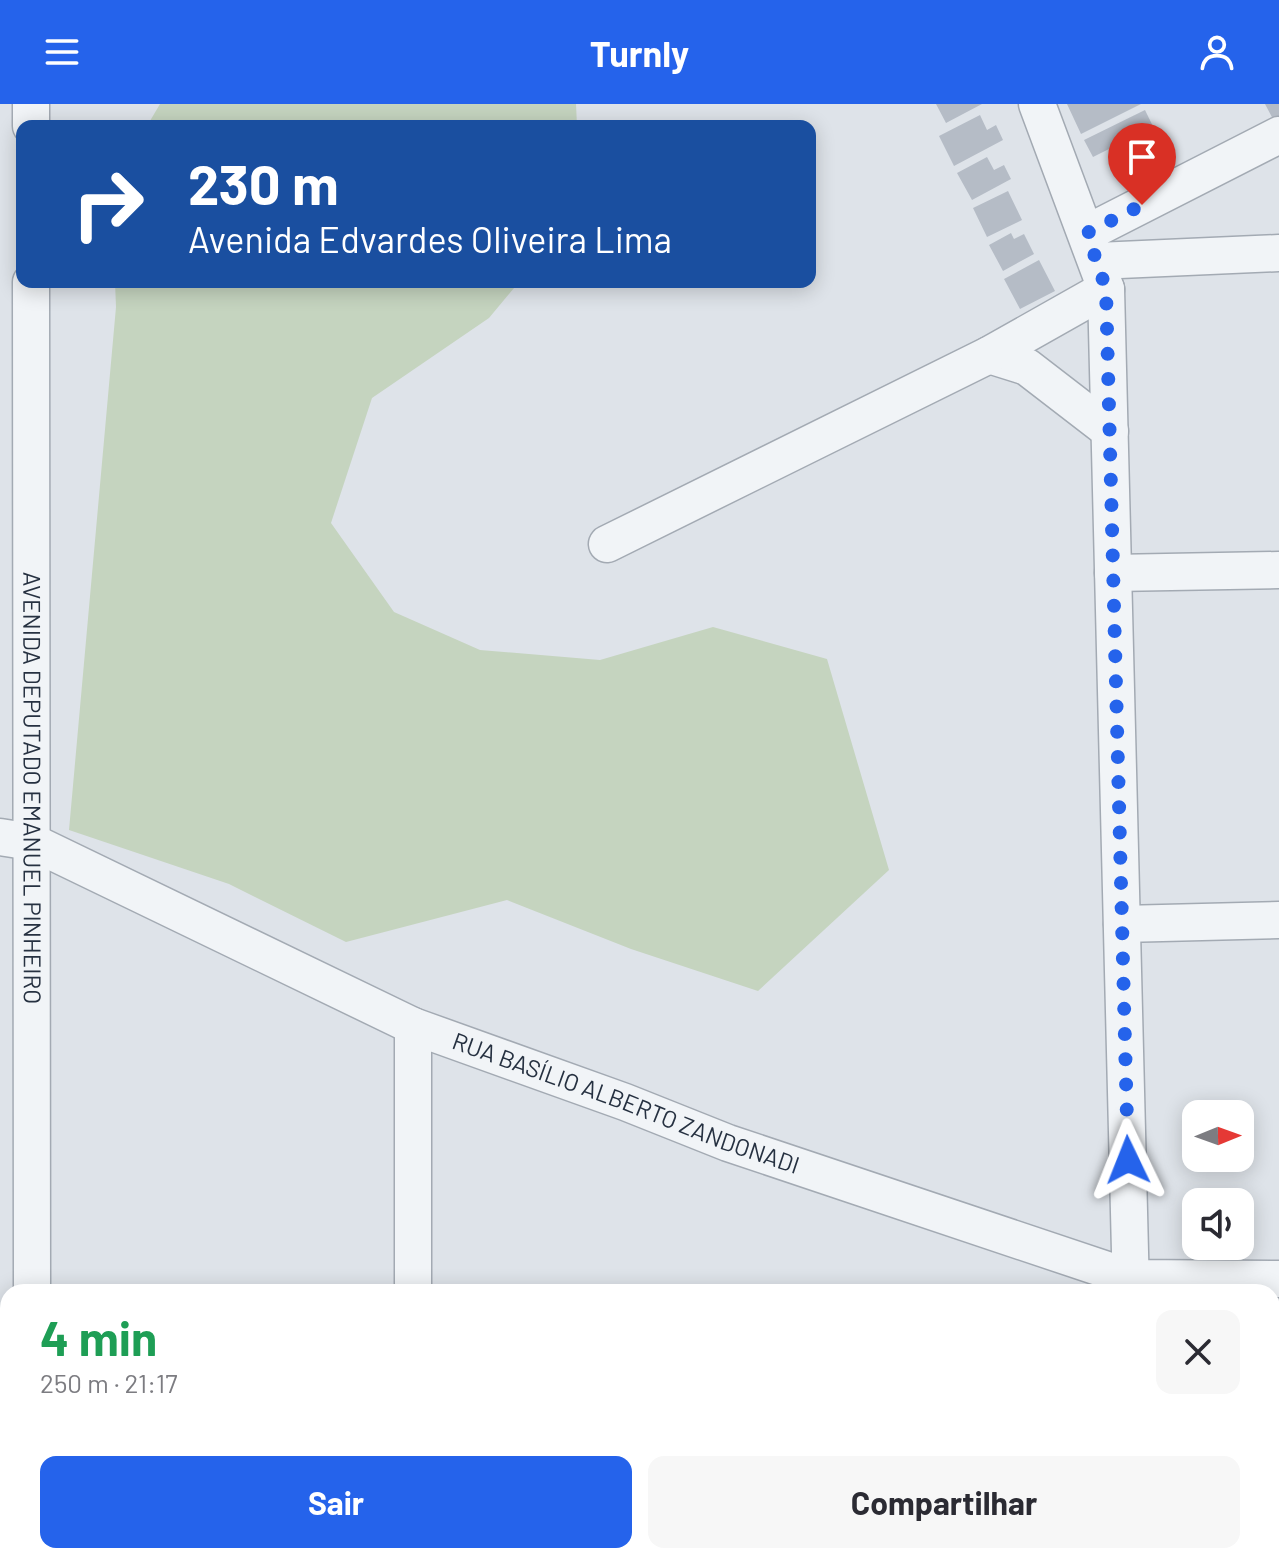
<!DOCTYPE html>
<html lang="pt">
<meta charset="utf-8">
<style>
body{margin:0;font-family:Barlow,sans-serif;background:#f7f7f7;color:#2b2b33;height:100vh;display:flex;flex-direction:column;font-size:30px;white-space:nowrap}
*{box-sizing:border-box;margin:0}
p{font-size:26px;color:#7c7c81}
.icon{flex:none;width:44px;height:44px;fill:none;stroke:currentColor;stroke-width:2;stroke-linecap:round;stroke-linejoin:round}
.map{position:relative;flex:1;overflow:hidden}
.details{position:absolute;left:0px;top:1180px;width:1280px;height:280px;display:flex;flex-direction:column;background:#fff;border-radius:24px 24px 0 0;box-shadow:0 4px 20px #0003}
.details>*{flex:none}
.guide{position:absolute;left:16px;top:16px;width:800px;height:168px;border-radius:16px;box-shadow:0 4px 20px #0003;background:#1a4fa0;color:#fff;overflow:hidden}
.needle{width:52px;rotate:89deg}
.controls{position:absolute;left:1182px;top:996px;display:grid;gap:16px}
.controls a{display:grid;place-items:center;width:72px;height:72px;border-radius:16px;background:#fff;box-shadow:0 4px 20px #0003;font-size:40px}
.pin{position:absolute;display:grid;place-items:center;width:68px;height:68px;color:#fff;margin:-82px -34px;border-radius:50% 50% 50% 0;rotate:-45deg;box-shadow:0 0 8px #0007}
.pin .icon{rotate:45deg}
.me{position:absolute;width:88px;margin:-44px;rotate:358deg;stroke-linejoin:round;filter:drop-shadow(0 0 6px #0008)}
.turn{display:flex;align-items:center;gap:28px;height:168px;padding:0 40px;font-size:36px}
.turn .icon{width:104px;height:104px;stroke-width:2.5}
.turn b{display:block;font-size:56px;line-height:68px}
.round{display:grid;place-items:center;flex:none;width:84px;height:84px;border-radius:16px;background:#f7f7f7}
.headline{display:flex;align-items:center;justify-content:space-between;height:136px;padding:0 40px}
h1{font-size:48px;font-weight:700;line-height:60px;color:#1e9e55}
.action{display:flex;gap:16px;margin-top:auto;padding:16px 40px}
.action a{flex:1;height:92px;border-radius:16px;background:#2563eb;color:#fff;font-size:32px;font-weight:700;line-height:92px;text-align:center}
.action a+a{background:#f7f7f7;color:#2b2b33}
header{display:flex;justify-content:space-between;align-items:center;height:104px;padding:0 40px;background:#2563eb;color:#fff;font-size:36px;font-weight:700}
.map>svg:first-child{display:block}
.green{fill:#c5d4bf}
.building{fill:#b5bcc6}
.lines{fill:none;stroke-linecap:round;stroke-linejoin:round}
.minor-casing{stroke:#a3aab3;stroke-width:39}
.minor{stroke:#f1f4f7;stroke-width:36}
.route{stroke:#2563eb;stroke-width:14;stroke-dasharray:0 25.2}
.labels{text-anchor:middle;stroke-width:6;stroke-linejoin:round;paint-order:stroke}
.street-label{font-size:24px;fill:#263141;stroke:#eef2f6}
</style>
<header><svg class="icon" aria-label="menu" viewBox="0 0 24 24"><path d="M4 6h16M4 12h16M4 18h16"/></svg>Turnly<svg class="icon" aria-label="person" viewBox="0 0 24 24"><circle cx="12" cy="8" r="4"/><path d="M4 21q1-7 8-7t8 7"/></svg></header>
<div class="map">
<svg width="1279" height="1460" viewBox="0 0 1279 1460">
<rect width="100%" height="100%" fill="#dee3e9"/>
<path class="green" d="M160,0h416l1,22h-430z
M115,178h404l-30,36 -117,80 -41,125 63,89 86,38 120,10 113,-33 114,32 62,211 -131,121 -127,-42 -124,-49 -161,42 -117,-58 -160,-54 47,-523z"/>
<path class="building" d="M936,0h46l-36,19z
M1067,0h74l-60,30z
M1265,0h14v15l-5,2z
M1145,6l16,33 -42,21 -8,-16 -18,9 -9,-17z
M980,11l7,15 9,-5 7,15 -49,26 -15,-30z
M987,53l7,13 10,-5 7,14 -39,21 -15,-27z
M1008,87l14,29 -35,17 -14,-29z
M1011,129l3,6 10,-5 10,20 -31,17 -14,-26z
M1039,156l16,31 -35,18 -16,-30z"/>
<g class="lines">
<g class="minor-casing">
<g id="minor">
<path d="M31,0v22"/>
<path d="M1037,0l69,185 25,1003"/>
<path d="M1087,129l192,-98"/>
<path d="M1097,157l182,-8"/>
<path id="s1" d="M31,178l1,1010"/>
<path d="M989,251l38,12 83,64"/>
<path d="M607,440l382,-189 117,-66"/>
<path d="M1113,469l166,-3"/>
<path id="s2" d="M0,733l32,5 381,184 212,76 103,41 403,135 148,1"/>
<path d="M1122,820l157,-4"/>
<path d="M413,922v266"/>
<path d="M32,1452v8"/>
<path d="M414,1452v8"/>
<path d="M1138,1452v8"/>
</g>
</g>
<use href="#minor" class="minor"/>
</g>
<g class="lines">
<path class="route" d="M1128,1056l-22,-871 -19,-56 55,-28"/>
</g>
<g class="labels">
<g class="street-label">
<text dy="8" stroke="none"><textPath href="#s1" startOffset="506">AVENIDA DEPUTADO EMANUEL PINHEIRO</textPath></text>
<text dy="8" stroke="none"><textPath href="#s2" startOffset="682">RUA BASÍLIO ALBERTO ZANDONADI</textPath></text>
</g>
</g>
</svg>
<div class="controls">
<a><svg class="needle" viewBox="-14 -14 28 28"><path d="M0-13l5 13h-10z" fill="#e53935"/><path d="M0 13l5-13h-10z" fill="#7c7c81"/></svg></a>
<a><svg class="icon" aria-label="sound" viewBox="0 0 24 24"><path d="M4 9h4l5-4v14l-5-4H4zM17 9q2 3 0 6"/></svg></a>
</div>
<div class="pin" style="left:1142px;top:101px;background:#d93025"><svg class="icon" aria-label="arrive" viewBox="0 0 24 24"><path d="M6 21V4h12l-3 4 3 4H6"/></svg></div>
<svg class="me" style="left:1128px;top:1056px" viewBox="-20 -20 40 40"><path d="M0-17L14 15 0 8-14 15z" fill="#2563eb" stroke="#fff" stroke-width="4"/></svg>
<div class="guide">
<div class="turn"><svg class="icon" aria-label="right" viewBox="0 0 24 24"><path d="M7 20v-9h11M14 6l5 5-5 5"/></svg><div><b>230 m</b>Avenida Edvardes Oliveira Lima</div></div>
</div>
<section class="details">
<div class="headline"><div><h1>4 min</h1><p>250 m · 21:17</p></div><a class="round"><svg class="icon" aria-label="close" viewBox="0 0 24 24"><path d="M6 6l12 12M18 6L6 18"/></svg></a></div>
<div class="action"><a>Sair</a><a>Compartilhar</a></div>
</section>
</div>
